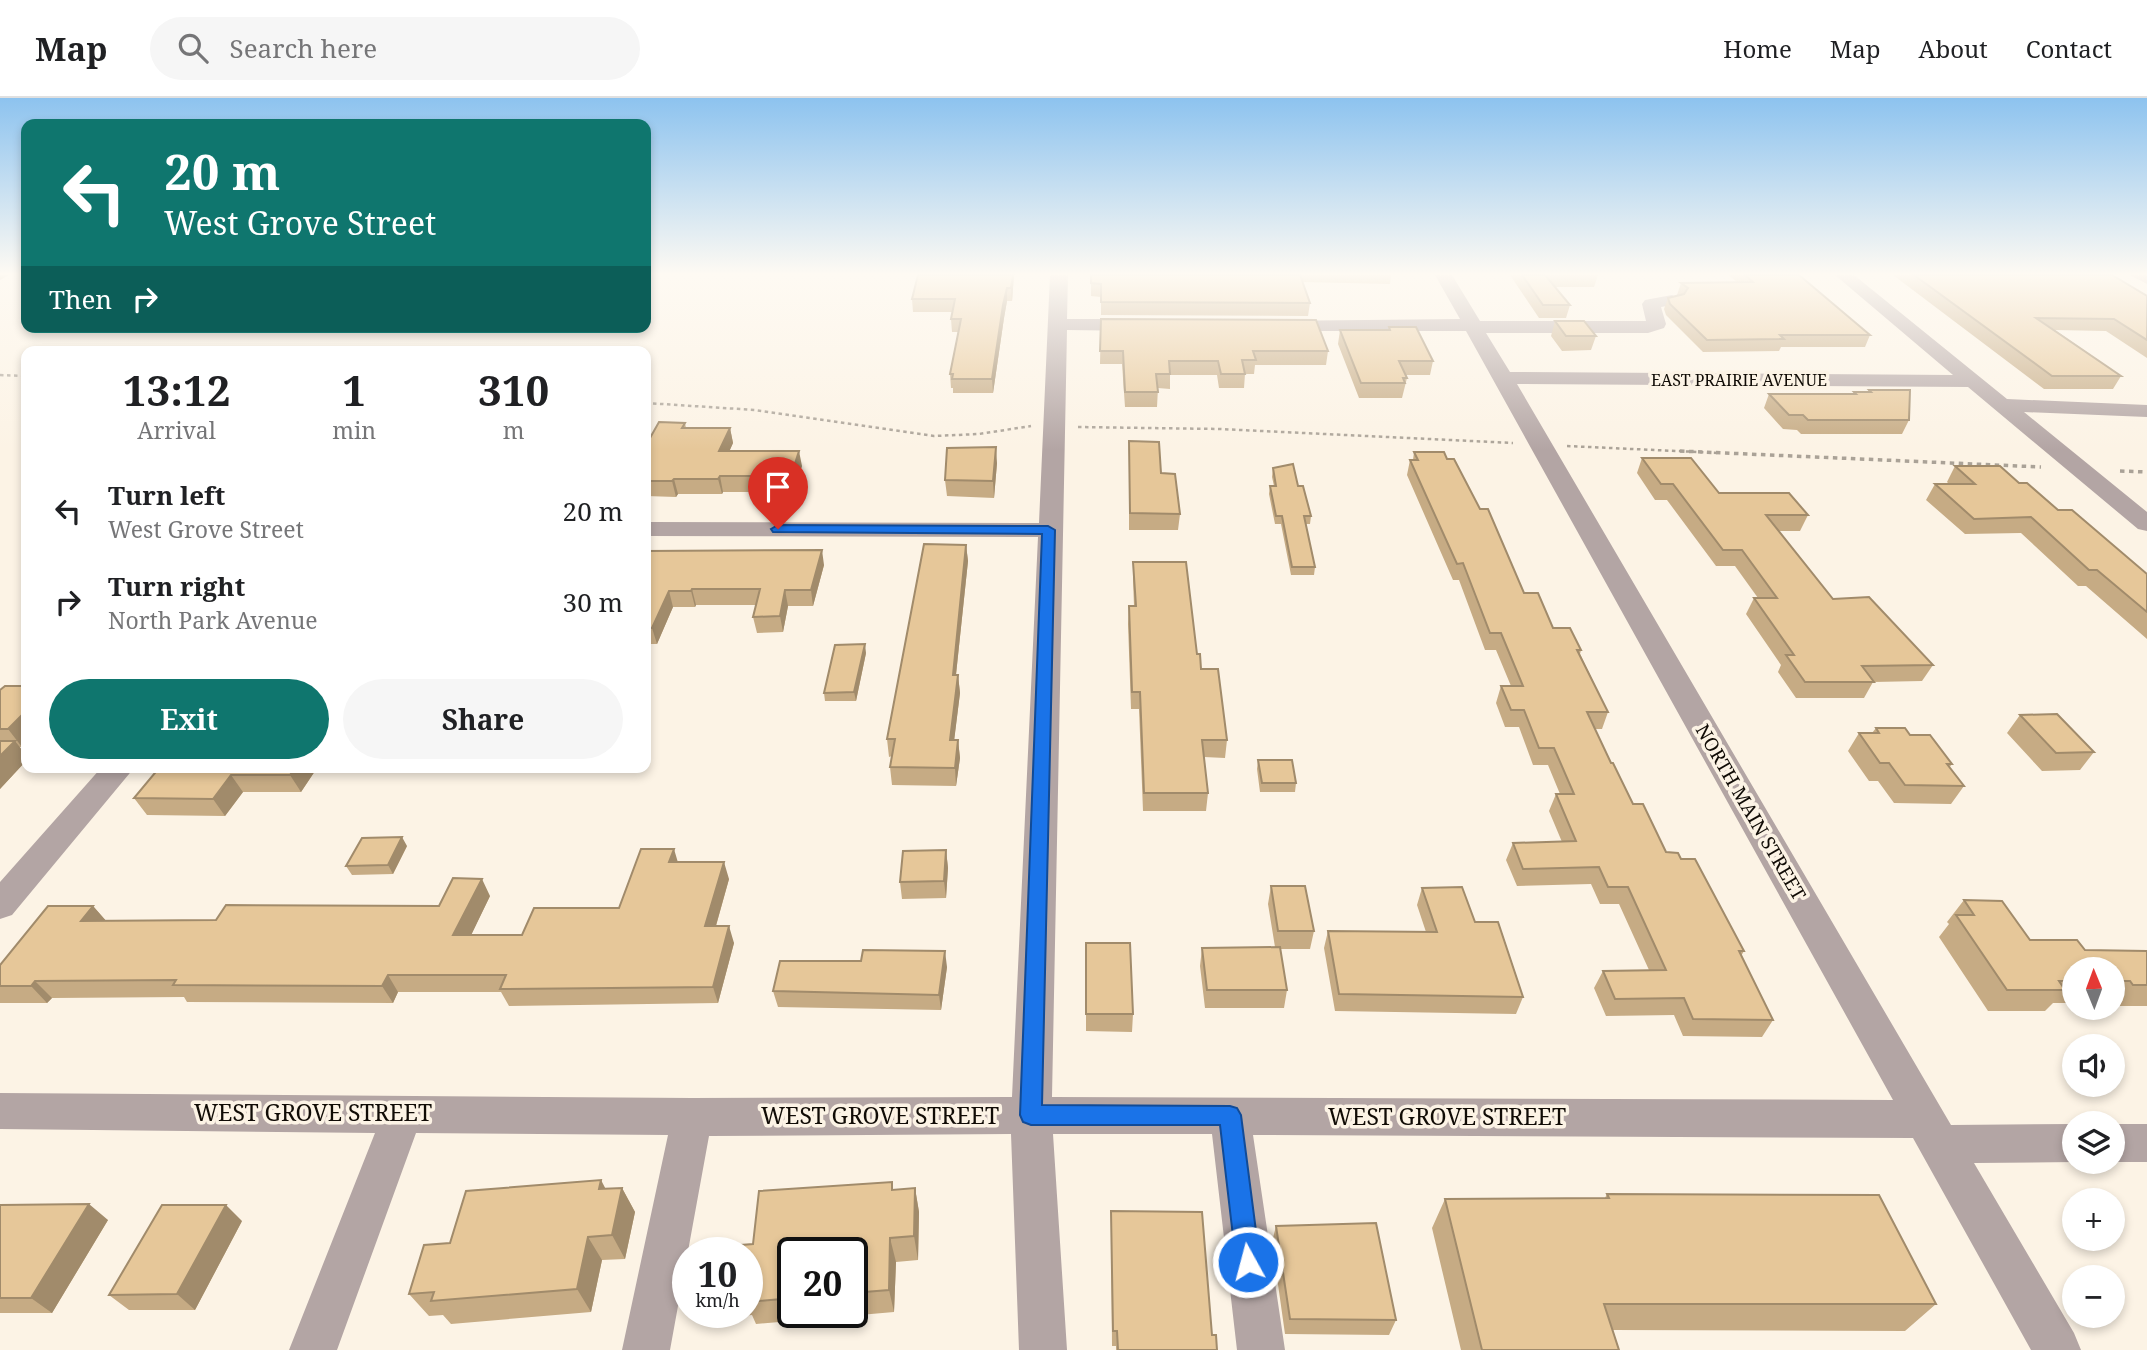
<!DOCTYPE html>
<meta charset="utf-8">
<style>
body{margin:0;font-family:"Noto Serif",serif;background:#f6f6f6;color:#202124;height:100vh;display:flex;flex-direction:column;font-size:26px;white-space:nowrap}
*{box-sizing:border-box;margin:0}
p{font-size:23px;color:#757577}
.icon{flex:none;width:38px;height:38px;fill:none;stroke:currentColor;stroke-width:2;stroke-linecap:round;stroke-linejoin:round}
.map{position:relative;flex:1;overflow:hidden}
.details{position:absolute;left:21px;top:248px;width:630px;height:427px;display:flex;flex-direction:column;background:#fff;border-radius:14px;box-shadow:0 4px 10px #0003}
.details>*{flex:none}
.guide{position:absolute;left:21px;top:21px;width:630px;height:214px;border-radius:14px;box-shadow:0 4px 10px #0003;background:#0f766e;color:#fff;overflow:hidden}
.needle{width:46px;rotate:359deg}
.fabs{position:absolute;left:2062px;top:859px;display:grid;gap:14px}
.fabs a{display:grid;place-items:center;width:63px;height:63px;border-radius:50%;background:#fff;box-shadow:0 4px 10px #0003;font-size:35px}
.speed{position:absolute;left:672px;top:1139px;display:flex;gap:14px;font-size:35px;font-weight:700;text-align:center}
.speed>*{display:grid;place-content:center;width:91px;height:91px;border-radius:50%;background:#fff;box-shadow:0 4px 10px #0003;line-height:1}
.speed small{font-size:18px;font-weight:400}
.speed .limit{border:4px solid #111;border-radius:10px;background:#fff;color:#111}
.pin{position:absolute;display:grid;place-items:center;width:60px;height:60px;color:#fff;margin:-72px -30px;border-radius:50% 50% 50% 0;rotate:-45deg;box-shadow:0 0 7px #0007}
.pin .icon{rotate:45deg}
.me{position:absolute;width:77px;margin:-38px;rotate:353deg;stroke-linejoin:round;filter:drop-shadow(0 0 5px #0008)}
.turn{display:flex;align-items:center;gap:24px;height:147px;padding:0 28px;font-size:32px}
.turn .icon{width:91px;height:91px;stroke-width:2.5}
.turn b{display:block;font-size:49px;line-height:60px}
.then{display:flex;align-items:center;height:66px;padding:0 28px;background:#0003;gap:14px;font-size:26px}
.eta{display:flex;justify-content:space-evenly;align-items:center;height:119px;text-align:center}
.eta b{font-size:42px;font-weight:700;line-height:49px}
.button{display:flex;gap:14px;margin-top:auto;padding:14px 28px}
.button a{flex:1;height:80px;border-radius:42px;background:#0f766e;color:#fff;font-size:28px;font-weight:700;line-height:80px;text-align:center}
.button a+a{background:#f6f6f6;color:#202124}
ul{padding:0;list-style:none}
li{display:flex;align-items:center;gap:21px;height:91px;padding:0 28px}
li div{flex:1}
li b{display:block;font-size:26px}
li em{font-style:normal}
header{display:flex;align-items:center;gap:42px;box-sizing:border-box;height:98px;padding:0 35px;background:#fff;border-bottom:2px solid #e0e0e0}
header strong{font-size:33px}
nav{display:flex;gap:38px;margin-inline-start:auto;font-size:24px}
.search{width:490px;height:63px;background:#f6f6f6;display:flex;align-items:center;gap:18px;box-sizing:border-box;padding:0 24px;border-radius:38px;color:#757577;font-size:26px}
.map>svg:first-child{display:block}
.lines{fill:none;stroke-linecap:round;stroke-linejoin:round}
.path-far1{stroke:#aaa297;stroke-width:2.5;stroke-dasharray:3.5 3.5;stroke-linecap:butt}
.path{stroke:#aaa297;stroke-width:3.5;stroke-dasharray:4.5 4.5;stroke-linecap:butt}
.minor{fill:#b3a5a4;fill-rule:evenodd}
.wall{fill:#c6ab84;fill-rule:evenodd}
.shaded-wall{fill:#a18b6b}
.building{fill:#e6c799;stroke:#a18b6b;stroke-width:2}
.route{fill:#1a73e8;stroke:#114b97;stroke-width:2}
.labels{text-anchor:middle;stroke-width:7;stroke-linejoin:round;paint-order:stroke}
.far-street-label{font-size:16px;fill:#100b05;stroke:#fcf3e5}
.street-label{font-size:19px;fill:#100b05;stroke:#fcf3e5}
.near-street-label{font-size:23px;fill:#100b05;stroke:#fcf3e5}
</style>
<header>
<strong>Map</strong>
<div class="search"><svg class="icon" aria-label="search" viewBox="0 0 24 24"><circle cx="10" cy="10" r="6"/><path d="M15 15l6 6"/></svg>Search here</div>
<nav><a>Home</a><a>Map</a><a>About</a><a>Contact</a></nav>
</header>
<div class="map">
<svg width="2147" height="1252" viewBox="0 0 2147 1252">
<rect width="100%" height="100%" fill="#fcf3e5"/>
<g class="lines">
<path class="path-far1" d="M0,277l26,1
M646,305l109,7 179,26 45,-2 52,-8
M1078,329l142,2 293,14
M1567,348l153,7"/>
<path class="path" d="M1680,353l361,16
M2120,373l27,1"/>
<path class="minor" d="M1050,177h18l-1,44h73l9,6 -9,6 -73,-1 -15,767 841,3 -427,-769h-189l-7,-2 -2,-4 2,-4 190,-2 -25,-44h17l28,46h166l-4,-17 3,-4 27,-5 9,5 -3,4 -17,3 5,17 -2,4 -16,5h-162l24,39 443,3 -118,-100h19l153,124 140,6v12l-123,-5 123,100v19l-9,-2 -170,-142 -451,-3 434,741 123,-1 1,38 -101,1 100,170 7,17h-50l-118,-212 -660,-3 32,215h-48l-25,-216h-159l14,216h-48l-8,-216 -302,2 -39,214h-48l46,-215 -252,-2 -79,217h-48l86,-217 -375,-4v-36l692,5 320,-1 26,-560 -392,-1v-14l393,1z
M2130,177h17v9z
M101,670h33l-122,147 -12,4v-37z
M2112,1026h35v38h-36z"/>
</g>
<path class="wall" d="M918,177h96l-2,26h-5l-3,17 -11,75h-40v-5h-2l-1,-14 9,-42h-7l-1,-13 1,-7h-39l-1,-13z
M1091,177h300l-1,9 -88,-2 8,21 -2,13 -207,-1v-18l-10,-1z
M1510,177h88l-4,12h-39l15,18 -4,13h-27z
M1729,177h70l71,60 -5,12h-84l-2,4 -76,1 -37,-37 -2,-6 4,-11 10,-3h-1l4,-12 56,-1z
M1893,177h219l35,21v62l-41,-27 -51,-1 66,46 -8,13h-69z
M1101,221l227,32 -2,14h-71l-1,9h-9l-1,14h-25l-2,-13h-47v14l-12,-1 -1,19h-32l-3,-43h-22z
M1555,223l41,15 -5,14 -29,1 -11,-15z
M1389,229l44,34 -3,14h-24l1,3 -5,20h-43l-21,-54 2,-14h48z
M1869,292l40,30 -7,14h-101l-4,-4 -14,-1 -19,-21 5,-14h84l1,-2h13z
M685,325l1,5h44l3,15 -4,8 73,15 -9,26h-70l-1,2h-44l-2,3 -30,-1v-58h4z
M1129,343l32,32 19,41 -2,16h-49z
M1414,354l33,7 33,50 44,84 29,35 28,22 -1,4 28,58 -6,17h-7l16,34 22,41 33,48 15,7 63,92 -3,5 32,64 -11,17 -79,-1 -9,-21 -68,1 -12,-28 9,-17 46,-1 -30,-66h-19l-9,-20 -74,2 -11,-26 7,-17 49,-1 -13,-31 7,-17h4l-12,-29h-15l-14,-38h-14l-9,-24 5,-17h10l-15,-36h-11l-26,-70h-6l-46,-105 3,-15h3z
M1642,360l77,35 89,22 -8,16h-21l54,68 100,66 -11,16 -49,1 -9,16h-68l-18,-26 3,-7 -35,-51 8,-16h4l-23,-32h-19l-49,-66h-12l-18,-27z
M997,365l-3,35 -47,-2 -2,-16z
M1955,368l64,17 128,91v65l-61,-53h-8l-57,-53 -56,1 -39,-34 9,-16h14l-2,-2z
M1273,370l25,18 13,30 -1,8h-4l9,43 -1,8h-23l-10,-51h-6l-6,-30 1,-8h4l-2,-9z
M966,447l2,16 -12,114h2l2,18 -6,47h4l2,18 -4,28 -64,-1 -2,-18 2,-11 -3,1 -2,-18z
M646,453l178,14 -11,41h-25l-5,26 -26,1 -4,-16 3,-12h-60l-1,2h-22l-16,37h-11z
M1133,464l64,92 4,15 26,71 -2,18 -21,-1 4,36 -2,18h-63l-4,-102h-8l-3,-85 1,-18h5l-1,-27z
M866,555l-10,48h-31l-1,-8z
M26,588v57l-4,4h-3l7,8v6l-26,28v-99z
M2020,617l74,37 -14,18 -38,1 -35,-38z
M1876,630l34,7 42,29 -3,4 15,18 -13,18 -57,-1 -16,-22h-9l-21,-30 11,-18h13z
M1258,662l38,23 -1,9h-35l-3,-23z
M159,670h158l-16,24h-58l-18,24 -78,-1 -13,-17z
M407,748l-14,28 -41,1 -6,-9z
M946,752l2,18 -2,30 -44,1 -2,-17z
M678,764l51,17 -13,47 18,17 -16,60 -209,3 -8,-14h-103l-5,11 -206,-1 -3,-5 -132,1 -5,5h-47v-17l93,-80 13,15 110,-1 223,-14 51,-10 -19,39h51l97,-27z
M1271,788l43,45 -4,18h-30l7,41 -3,18h-79l-5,-42 2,-18 73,-1 -7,-43z
M1422,790l53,34 48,75 -7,17 -181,-3 -11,-63 4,-17 98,1 -9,-27z
M1964,802l66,40 55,10 62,1v55h-35v-36h-38v33h-21l-8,8h-57l-49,-74 10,-13 -2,-2z
M1086,845l47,71 -1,18 -46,-1z
M947,869l-6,43 -163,-3 -5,-16z
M892,1084l1,8 22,-2 4,24 -1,48 -22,2 -2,50 -138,12 -4,-9 -19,2 -3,-5h17v-59l6,-9zM793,1155h59v59h-59z
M622,1090l13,24 -10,47 -23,1 -11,52 -140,12 -8,-9 -14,1 -20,-22 41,-51 155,-54z
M1607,1096l329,110 -31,27 -292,-1 6,20h-158l-29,-122 13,-29 160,-1z
M0,1107l108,15 -56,93h-52z
M1111,1113l101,124 5,15h-101v-4h-4z
M242,1123l-47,89h-66l-20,-15z
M1276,1128l120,94 -7,15 -104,-1 -13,-92z"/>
<path class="shaded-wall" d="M0,177h9l-9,5z
M1013,177h1l-2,26 -1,-13z
M1007,190v13l-3,17 -11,75 -1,-14 11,-74z
M730,330l3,15 -10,23 -4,-15z
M996,349l1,16 -3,35 -1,-17z
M799,353l3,15 -9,26 -2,-16z
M720,378l3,16 -1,2 -4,-15z
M674,381l4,15 -2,3 -4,-16z
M966,447l2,16 -14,132 -1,-18z
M822,452l2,15 -11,41 -2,-16z
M692,491l4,16 -1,2 -4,-16z
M785,492l3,16 -5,26 -3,-16z
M669,493l4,16 -16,37 -5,-16z
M865,546l1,9 -10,48 -2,-9z
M958,577l2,18 -8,65 -2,-18z
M26,613v32l-4,4 -14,-18z
M958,642l2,18 -4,28 -1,-18z
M15,643l11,14v6l-26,28v-33z
M295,670h22l-16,24 -11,-17z
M231,677l12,17 -18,24 -12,-17z
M402,739l5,9 -14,28 -5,-9z
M674,751l5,17 -10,-4z
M946,752l2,18 -2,30 -2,-17z
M724,764l5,17 -18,64 -6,-17z
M482,781l8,17 -27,56 -10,-17z
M93,808l15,17 -27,-2z
M729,828l5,17 -16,60 -5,-16z
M945,853l2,16 -6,43 -2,-15z
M388,877l10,17 -5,11 -11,-17z
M35,883l17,17 -5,5 -16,-17z
M601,1082l13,25 -15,-16z
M622,1090l13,24 -10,47 -13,-24z
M915,1090l4,24 -1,48 -4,-24z
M89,1106l19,16 -56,93 -21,-15z
M226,1107l16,16 -47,89 -18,-16z
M588,1139l14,23 -11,52 -14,-23z
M890,1140l6,24 -2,50 -5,-22z"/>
<path class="building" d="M918,177h95l-2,13h-4l-4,17 -11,74h-40l1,-5h-3l11,-55h-10l4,-20h-43z
M1091,177h209l10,28 -209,-1v-18l-10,-1z
M1522,177h23l25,30h-27z
M1745,177h54l71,60h-90l4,4 -77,1 -37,-36 -2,-6 16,-4 4,-6 -7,-5 72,-1z
M1914,177h198l35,21v44l-33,-21 -78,-1 85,58h-69z
M1101,221l215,1 12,31h-75l3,9h-14l3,14h-24l-3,-13h-49l1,13h-14l2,18h-33l-2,-41h-23z
M1555,223h29l12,15h-30z
M1389,229h27l17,34h-34l8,17h-4l2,5h-44l-21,-53h50z
M1869,292h41l-1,30h-101l-5,-5h-14l-20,-21h87l-2,-2h17z
M659,324l26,1 -3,5h48l-11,23h80l-8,25h-71l-2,3h-44l-2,2h-26v-43h4z
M1129,343l30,1 2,31 14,1 5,40 -50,-1z
M996,349l-3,34 -48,-1 2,-32z
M1414,354h30l3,7h7l26,50h8l36,84h14l15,35h17l11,22h-4l31,62h-21l24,51h2l20,41h10l23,48 12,1 3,6h14l49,92h-5l34,69 -80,-1 -9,-21 -69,1 -12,-28 63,-1 -38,-83h-20l-9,-20 -76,2 -10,-26 63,-2 -20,-47h18l-20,-46h-15l-15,-38h-13l-10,-24h22l-22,-53h-11l-27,-70 -6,1 -47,-104h8z
M1642,360h49l28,35h70l19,22h-42l67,84 36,-2 64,68 -71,1 12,16h-69l-19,-27h8l-40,-57h23l-35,-48h-19l-50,-66h-12z
M1293,366l5,22h5l8,30h-7l11,51h-23l-10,-51h-6l-6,-30h6l-3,-18z
M1955,368h45l19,17h8l31,27h14l75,64v38l-50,-42h-8l-58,-53 -57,2 -39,-35h40z
M924,446l42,1 -13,130h5l-8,65h8l-3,28 -65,-1 5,-28h-8z
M822,452l-11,40h-26l-5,26 -27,1 7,-28h-68l-1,2h-22l-17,37h-6v-77z
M1133,464h53l11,92h3l1,15h17l9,71h-25l6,53h-64l-4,-101h-8l-3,-86h7z
M865,546l-11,48 -30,1 11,-48z
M5,588h21v25l-18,18h-8v-39z
M2057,616l37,38 -38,1 -36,-38z
M1876,630h29l5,7h20l22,29h-5l17,22 -59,-1 -16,-22h-9l-21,-30h20z
M0,643h15l-15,15z
M1258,662h34l4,23h-34z
M159,670h136l-5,7h-59l-18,24 -79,-1z
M402,739l-14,28 -42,1 16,-28z
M641,751h33l-5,13h55l-19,64h24l-16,61 -213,2 6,-14h-118l-6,11 -209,-1 3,-5 -141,1 -4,5h-31v-21l48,-59h45l-12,15 135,-1 10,-15 213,1 14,-28 29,1 -29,56h69l12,-27h85z
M946,752l-2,31 -44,1 3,-31z
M1271,788h34l9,45h-36z
M1462,789l13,35h23l25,75 -184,-3 -11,-63 109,1 -15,-44z
M1964,802l38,1 28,39h47l8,10 62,1v34h-14l-3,-4h-18v-11h-38v11h-15l6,9h-58l-51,-75h18z
M1086,845h44l3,71h-47z
M1280,849l7,43h-80l-5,-42z
M863,852l82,1 -6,44 -166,-4 7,-30h81z
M601,1082l-2,9 23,-1 -10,47 -24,2 -11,52 -146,12 3,-9 -25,2 15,-49 26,-2 16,-52z
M892,1084v8l23,-2 -1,48 -24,2 -1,52 -37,3v-40h-59v45l-46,4v-49h-20l1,-7 25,-2 6,-53z
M1607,1096l272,1 57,109h-332l15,46h-137l-37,-151 164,-1z
M89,1106l-58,94h-31v-93z
M162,1107h64l-49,89 -68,1z
M1111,1113l91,1 10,123h4l1,15h-99l-1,-19h-4z
M1376,1125l20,97 -106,-1 -14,-93z"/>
<linearGradient id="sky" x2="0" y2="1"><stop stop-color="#8dc3ef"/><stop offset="0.5" stop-color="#fefaf3"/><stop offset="1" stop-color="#fefaf3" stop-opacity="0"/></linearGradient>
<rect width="2147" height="352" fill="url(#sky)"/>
<path class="route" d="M778,427l270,1 7,4 -13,575 188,1 7,2 4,7 19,147 -4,8 -8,4 -9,-4 -3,-8 -16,-137h-189l-8,-3 -3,-7 22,-581 -269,-2 -2,-3z"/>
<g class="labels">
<g class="far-street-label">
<text x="1739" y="288">EAST PRAIRIE AVENUE</text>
</g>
<g class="street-label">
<text transform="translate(1751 714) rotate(60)" y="7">NORTH MAIN STREET</text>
</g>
<g class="near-street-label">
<text x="313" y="1023">WEST GROVE STREET</text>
<text x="880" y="1026">WEST GROVE STREET</text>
<text x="1447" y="1027">WEST GROVE STREET</text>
</g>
</g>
</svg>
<div class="fabs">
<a><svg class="needle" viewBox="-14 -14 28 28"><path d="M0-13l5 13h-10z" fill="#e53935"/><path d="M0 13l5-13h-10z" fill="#757577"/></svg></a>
<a><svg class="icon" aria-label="sound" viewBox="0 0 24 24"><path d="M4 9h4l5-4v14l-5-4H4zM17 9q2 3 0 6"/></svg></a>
<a><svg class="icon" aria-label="layers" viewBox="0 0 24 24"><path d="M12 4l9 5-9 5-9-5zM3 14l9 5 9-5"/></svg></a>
<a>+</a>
<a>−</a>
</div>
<div class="speed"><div>10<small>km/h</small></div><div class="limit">20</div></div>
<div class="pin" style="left:778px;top:431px;background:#d93025"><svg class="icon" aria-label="arrive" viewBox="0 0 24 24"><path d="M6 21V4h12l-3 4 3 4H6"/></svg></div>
<svg class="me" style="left:1248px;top:1164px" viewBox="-20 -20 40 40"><circle r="17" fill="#1a73e8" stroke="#fff" stroke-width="3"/><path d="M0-11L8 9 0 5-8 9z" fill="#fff"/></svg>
<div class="guide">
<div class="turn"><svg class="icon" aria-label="left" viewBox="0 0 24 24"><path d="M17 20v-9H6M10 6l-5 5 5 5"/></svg><div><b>20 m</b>West Grove Street</div></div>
<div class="then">Then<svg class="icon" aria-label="right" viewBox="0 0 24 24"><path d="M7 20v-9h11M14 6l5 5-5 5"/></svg></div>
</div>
<section class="details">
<div class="eta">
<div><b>13:12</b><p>Arrival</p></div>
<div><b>1</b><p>min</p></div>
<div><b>310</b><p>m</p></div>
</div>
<ul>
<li><svg class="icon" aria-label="left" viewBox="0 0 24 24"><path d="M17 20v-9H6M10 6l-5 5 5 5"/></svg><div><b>Turn left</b><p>West Grove Street</p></div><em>20 m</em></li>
<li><svg class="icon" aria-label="right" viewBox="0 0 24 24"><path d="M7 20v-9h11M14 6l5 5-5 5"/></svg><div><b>Turn right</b><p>North Park Avenue</p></div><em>30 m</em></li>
</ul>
<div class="button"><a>Exit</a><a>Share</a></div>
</section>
</div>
